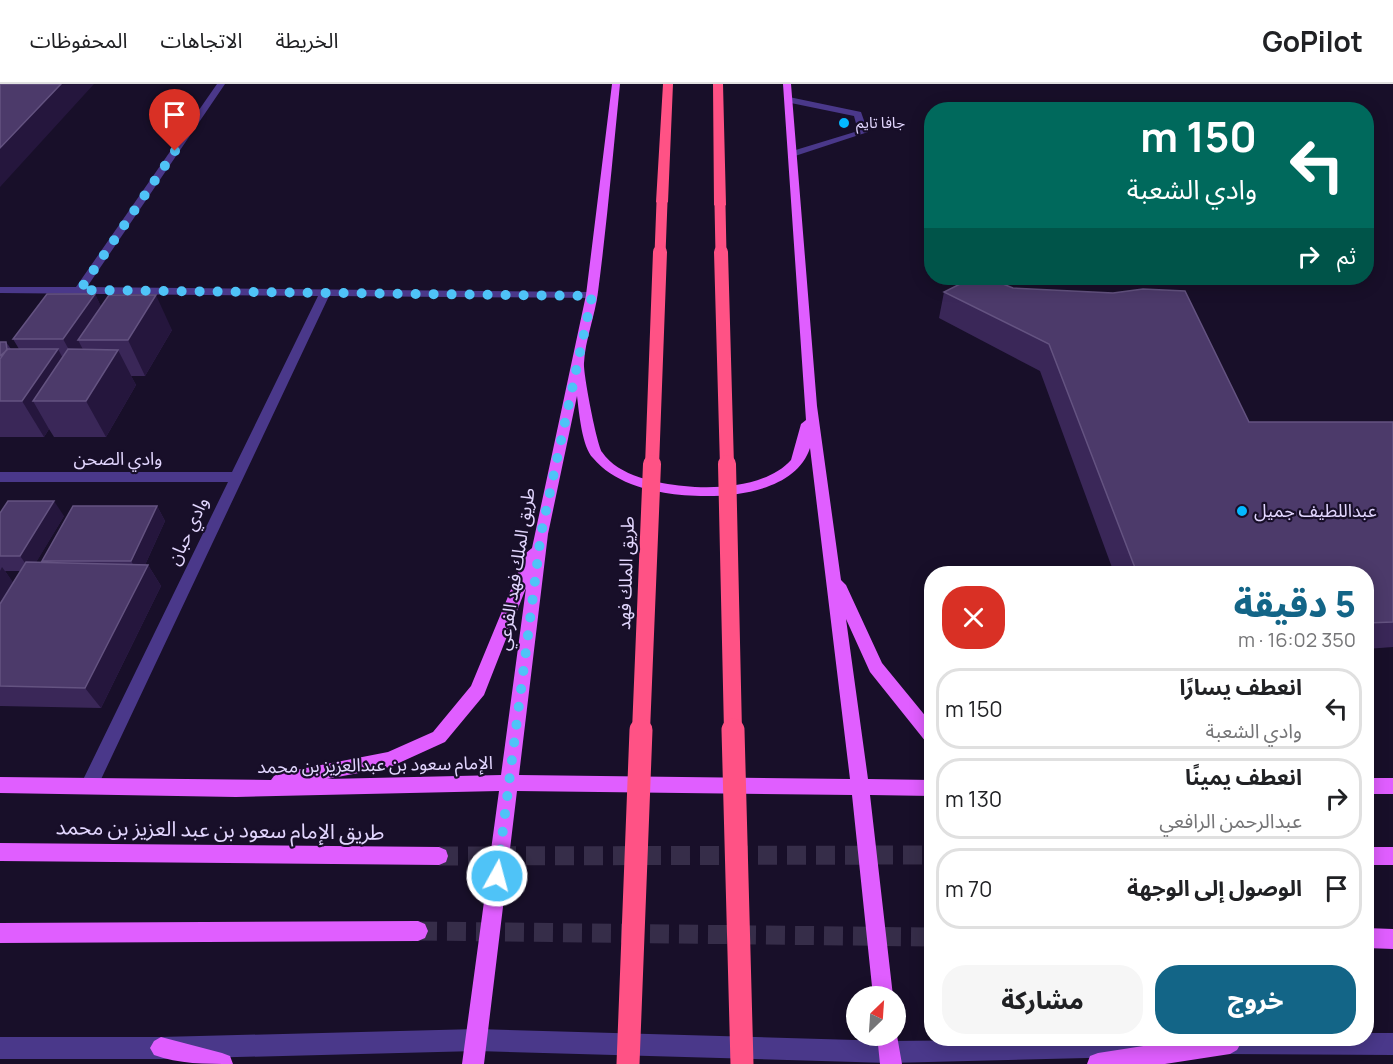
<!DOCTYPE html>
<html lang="ar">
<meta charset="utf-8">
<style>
body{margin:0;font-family:Manrope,"Noto Sans Arabic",sans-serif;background:#f6f6f6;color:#202124;direction:rtl;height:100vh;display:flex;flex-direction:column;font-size:22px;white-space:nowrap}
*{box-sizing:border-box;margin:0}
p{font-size:20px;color:#757577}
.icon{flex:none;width:33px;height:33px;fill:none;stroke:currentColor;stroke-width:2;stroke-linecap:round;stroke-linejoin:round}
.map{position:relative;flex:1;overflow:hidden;direction:ltr}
.sheet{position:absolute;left:924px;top:482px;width:450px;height:480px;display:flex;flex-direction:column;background:#fff;border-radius:24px;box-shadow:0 3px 15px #0003;direction:rtl}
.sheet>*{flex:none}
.top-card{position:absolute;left:924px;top:18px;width:450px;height:183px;border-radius:24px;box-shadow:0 3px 15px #0003;direction:rtl;background:#00695c;color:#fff;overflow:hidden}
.needle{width:39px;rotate:25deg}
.fabs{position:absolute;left:846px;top:902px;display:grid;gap:12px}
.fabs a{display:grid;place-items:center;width:60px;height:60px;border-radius:50%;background:#fff;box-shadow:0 3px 15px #0003;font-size:30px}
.pin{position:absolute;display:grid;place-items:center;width:51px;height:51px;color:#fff;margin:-62px -26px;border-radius:50% 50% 50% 0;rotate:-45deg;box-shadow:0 0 6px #0007}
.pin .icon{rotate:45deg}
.me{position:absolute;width:66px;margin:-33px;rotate:7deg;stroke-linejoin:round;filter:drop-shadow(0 0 4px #0008)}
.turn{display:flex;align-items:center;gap:21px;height:126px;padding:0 18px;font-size:27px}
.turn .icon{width:78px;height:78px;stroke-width:2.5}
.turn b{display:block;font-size:42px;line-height:51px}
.then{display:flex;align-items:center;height:57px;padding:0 18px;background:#0003;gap:12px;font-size:22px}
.round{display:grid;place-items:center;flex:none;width:63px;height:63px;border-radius:24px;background:#f6f6f6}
.head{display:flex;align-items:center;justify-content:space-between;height:102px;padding:0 18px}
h1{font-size:36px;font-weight:800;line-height:45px;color:#136587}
.action{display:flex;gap:12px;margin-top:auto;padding:12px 18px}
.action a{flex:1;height:69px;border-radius:24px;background:#136587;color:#fff;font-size:24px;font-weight:800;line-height:69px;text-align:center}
.action a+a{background:#f6f6f6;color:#202124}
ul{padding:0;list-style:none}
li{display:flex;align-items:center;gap:18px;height:81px;margin:0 12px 9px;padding:0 6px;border:3px solid #e0e0e0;border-radius:24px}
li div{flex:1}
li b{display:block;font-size:22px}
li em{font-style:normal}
header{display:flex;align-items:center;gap:36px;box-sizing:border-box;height:84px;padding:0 30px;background:#fff;border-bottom:2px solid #e0e0e0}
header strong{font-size:28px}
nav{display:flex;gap:33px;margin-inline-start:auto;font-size:21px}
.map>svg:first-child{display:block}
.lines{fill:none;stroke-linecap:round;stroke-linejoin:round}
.major-tunnel{stroke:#362d49;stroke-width:19;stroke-dasharray:19 10;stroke-linecap:butt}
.minor{fill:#4a388a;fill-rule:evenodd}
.major{fill:#e05eff;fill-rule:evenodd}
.highway{fill:#ff5285;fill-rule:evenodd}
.highway-bridge-far3{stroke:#ff5285;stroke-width:11}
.highway-bridge-far2{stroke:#ff5285;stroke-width:14}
.highway-bridge-far1{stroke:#ff5285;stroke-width:18}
.highway-bridge{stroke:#ff5285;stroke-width:23}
.wall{fill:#3a2758;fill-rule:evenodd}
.shaded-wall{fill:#25163d}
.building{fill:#4c3a6a;stroke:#645381;stroke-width:1.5}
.route{stroke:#4fc3f7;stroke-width:10;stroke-dasharray:0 18}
.poi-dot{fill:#03b8ff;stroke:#180f29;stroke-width:2}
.labels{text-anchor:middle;stroke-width:4.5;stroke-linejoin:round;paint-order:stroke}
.far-poi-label{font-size:15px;fill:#e3d7ff;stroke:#180f29;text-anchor:start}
.street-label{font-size:18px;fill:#e3d7ff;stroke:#180f29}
.poi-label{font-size:18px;fill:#e3d7ff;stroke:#180f29;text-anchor:start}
.near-street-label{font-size:21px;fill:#e3d7ff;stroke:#180f29}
</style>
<header>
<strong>GoPilot</strong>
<nav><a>الخريطة</a><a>الاتجاهات</a><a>المحفوظات</a></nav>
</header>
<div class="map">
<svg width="1393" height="980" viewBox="0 0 1393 980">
<rect width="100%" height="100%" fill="#180f29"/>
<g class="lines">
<path class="major-tunnel" d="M439,772l493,-1
M418,847l514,6"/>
<path class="minor" d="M217,0h8l-138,203 505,5 6,3 -6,3 -263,-2 -234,496 -6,2 -6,-2 -3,-6 148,-304h-228v-10h232l86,-176 -318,-3v-6h76z
M789,13l72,15 7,20 -73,24h-6v-4l69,-21 -4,-15 -68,-14 -1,-2z
M477,945l412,12 287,-3 3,7 -4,7 -7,4 -279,7 -412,-12 -316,8h-161v-22h161z
M1366,949h27v22l-171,-1 -7,-4 -4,-7 3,-5h152z"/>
<path class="major" d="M612,0h8c-7,69 -13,139 -22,208 -3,24 -13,48 -14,71 -1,10 13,82 18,89 17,25 55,31 82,34 33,4 84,0 107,-26l10,-36 5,-4 -23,-336h8l26,322 24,174 5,5 36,78 50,61v20l-6,-2 -56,-70 -24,-53 22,160 64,1v16l-62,-1 23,201h-20l-21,-201 -335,-4 -33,273h-22l37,-273 -263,6 -236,-4v-16l271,3 3,-4 6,-3 108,-21 45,-20 38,-46 55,-133 6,-5 54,-253zM577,312c2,16 5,51 16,62 10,12 23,20 38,26 45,18 160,23 179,-36l40,331 -331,-4 29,-241zM526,504l-25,187 -174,4 63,-12 55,-25 39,-47z
M1366,694h27v16h-27z
M0,759l439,4 7,3 2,6 -2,6 -7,3 -439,-4z
M1366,763h27v18h-27z
M418,837l7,3 3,7 -3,7 -7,3 -418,2v-20z
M1366,844l27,1v20l-27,-1z
M896,946l6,34h-22l-3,-29h19z
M161,953l61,16 8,3 3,8c-28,0 -54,0 -79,-9l-4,-7 4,-7z
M1195,954h43l3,5 -4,7 -7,4 -65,10h-78l3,-8 8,-3z"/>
<path class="highway" d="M663,0h10l-5,118 -6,4 -6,-4z
M713,0h10l3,121 -6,4 -6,-4z"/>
<path class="highway-bridge-far3" d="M720,121l1,49
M660,170l2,-52"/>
<path class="highway-bridge-far2" d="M721,168l6,214
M652,382l8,-214"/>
<path class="highway-bridge-far1" d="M727,380l6,267
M641,647l11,-267"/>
<path class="highway-bridge" d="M733,646l9,334
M628,980l13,-334"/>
</g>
<path class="wall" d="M944,208l305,130h144v225l-27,2v-76h-252l-74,-202 -101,-53z
M95,210l6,13 71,23 -27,46h-14l5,9 -30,52h-52l-5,-8 -5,8h-44v-95h6l5,7h8l-6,-10z
M157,422l8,15 -20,44h3l13,21 -60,122 -101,-2v-193l64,3 -28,46 7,1 -1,-2zM5,487h16l-8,12z"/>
<path class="shaded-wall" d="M61,0h33l-94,103v-39z
M95,210l17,35 -34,11 12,23 -7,12 -20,-36z
M156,211l16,35 -27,46 -17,-36z
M58,265l19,36 -44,16 16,28 -5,8 -22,-36z
M118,266l18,35 -30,52 -20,-36z
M54,417l10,15 -33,55 -11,-15z
M157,422l8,15 -25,55 -9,-15z
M148,481l13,21 -60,122 -16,-20z
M2,483l16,22 -18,29v-47z"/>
<path class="building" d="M0,0h61l-61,64z
M972,194h16l25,10 100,5 30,-4 42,2 64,131h144v200l-27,1v-50h-229l-88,-229 -105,-52z
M47,210h48l-32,45h-50z
M109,211h47l-28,45h-50z
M0,258h6l1,8 -7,6z
M7,265h51l-36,52h-22v-42z
M68,265l50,1 -32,51h-53z
M8,417h46l-34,55h-20v-43z
M73,422h84l-26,55h-89z
M26,478l122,3 -63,123 -85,-2v-82z"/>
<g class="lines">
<path class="route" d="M175,67l-95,139 512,6 -51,238 -44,342"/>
</g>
<g class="poi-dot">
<circle cx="844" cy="39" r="6"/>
<circle cx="1242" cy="427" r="6"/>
</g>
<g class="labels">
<g class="far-poi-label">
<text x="856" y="44">جافا تايم</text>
</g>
<g class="street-label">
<text x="118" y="381">وادي الصحن</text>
<text transform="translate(188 447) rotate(-65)" y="6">وادي حبان</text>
<text transform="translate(516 485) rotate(-81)" y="6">طريق الملك فهد الفرعي</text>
<text transform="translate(626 489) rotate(-88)" y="6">طريق الملك فهد</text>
<text transform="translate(375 681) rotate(-1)" y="6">الإمام سعود بن عبدالعزيز بن محمد</text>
</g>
<g class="poi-label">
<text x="1254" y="433">عبداللطيف جميل</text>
</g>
<g class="near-street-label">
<text transform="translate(220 746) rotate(1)" y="7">طريق الإمام سعود بن عبد العزيز بن محمد</text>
</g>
</g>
</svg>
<div class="fabs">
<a><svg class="needle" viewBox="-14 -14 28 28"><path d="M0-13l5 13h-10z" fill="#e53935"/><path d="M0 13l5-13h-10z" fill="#757577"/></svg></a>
</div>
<div class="pin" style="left:175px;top:67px;background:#d93025"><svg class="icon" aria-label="arrive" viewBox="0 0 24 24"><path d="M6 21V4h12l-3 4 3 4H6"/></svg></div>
<svg class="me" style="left:497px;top:792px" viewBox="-20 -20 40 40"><circle r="17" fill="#4fc3f7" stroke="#fff" stroke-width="3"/><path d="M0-11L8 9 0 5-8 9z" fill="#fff"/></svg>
<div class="top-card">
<div class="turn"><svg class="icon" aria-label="left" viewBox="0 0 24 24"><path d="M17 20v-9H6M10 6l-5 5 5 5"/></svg><div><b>150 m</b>وادي الشعبة</div></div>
<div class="then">ثم<svg class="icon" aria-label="right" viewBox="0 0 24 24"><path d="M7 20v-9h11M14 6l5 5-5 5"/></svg></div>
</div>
<section class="sheet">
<div class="head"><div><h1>5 دقيقة</h1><p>350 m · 16:02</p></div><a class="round" style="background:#d93025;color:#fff"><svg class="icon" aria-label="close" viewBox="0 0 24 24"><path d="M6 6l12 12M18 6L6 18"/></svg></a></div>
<ul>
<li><svg class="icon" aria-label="left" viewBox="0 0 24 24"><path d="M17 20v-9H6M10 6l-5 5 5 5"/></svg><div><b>انعطف يسارًا</b><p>وادي الشعبة</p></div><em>150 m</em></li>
<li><svg class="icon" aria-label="right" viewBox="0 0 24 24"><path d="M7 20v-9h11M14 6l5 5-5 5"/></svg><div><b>انعطف يمينًا</b><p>عبدالرحمن الرافعي</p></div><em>130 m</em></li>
<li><svg class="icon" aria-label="arrive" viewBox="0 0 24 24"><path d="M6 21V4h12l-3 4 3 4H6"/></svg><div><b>الوصول إلى الوجهة</b></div><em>70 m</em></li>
</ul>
<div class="action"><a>خروج</a><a>مشاركة</a></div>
</section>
</div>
